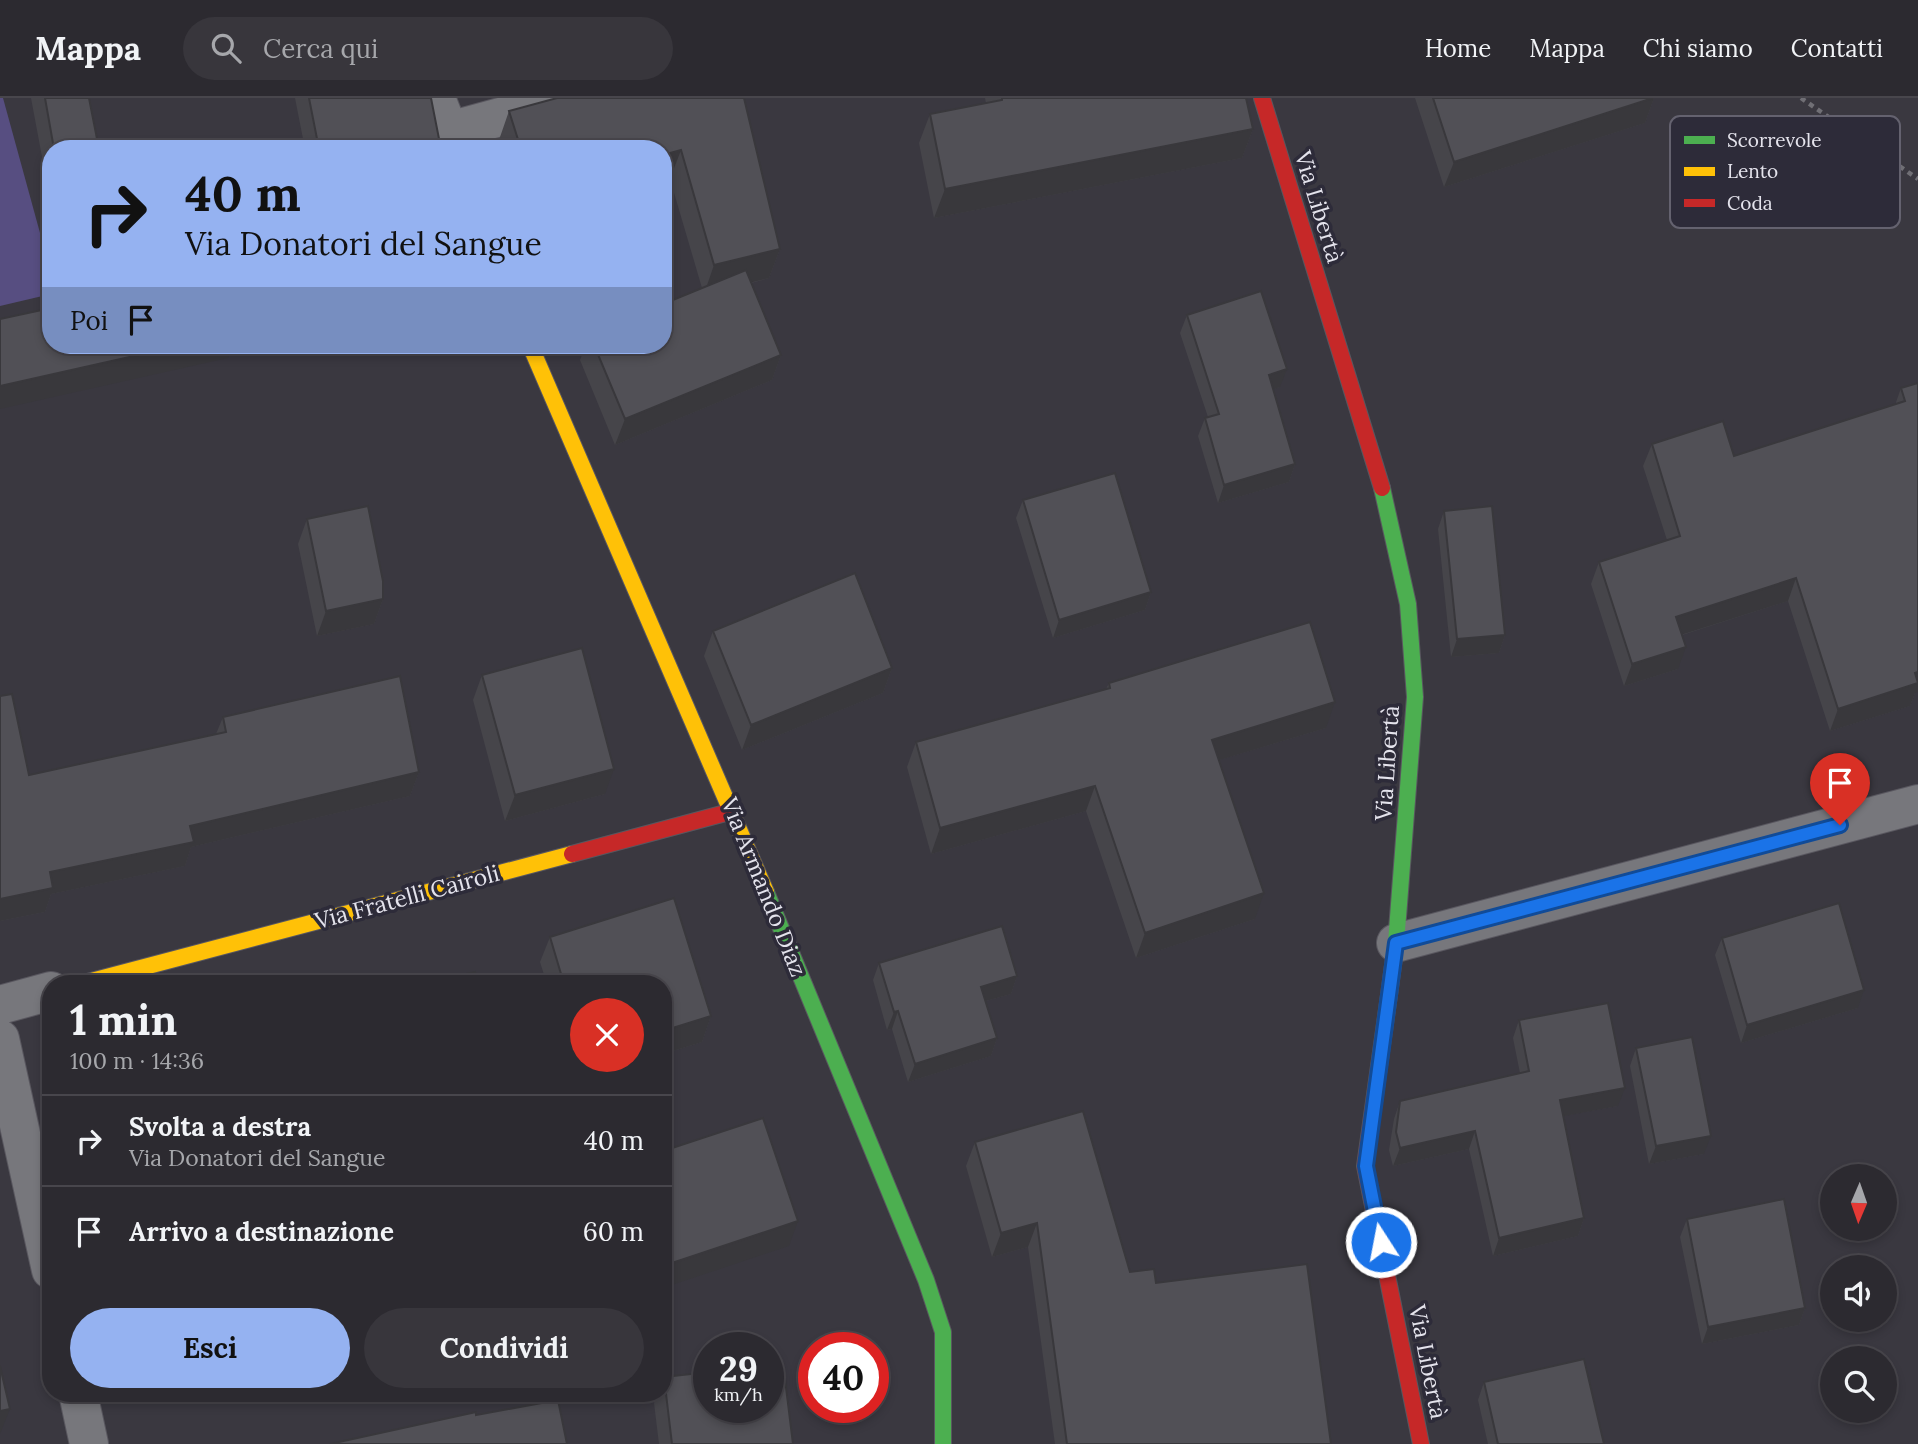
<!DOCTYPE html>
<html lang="it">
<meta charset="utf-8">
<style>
body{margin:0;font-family:Lora,serif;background:#38363c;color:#f1f3f6;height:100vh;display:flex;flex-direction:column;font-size:26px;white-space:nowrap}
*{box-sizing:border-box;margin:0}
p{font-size:23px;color:#a6a7ab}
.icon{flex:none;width:38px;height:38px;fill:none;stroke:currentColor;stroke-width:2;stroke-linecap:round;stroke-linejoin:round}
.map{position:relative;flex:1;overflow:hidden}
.side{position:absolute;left:42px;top:877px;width:630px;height:427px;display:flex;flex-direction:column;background:#2c2a30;border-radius:28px;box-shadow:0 4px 10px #0003,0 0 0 2px #48464c}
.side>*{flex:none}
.top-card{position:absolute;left:42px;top:42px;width:630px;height:214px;border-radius:28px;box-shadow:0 4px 10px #0003,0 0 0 2px #48464c;background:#95b2f1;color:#111;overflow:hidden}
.needle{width:46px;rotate:182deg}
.controls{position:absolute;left:1820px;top:1066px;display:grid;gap:14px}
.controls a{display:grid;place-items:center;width:77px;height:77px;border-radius:50%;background:#2c2a30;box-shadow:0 4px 10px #0003,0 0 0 2px #48464c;font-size:35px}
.speed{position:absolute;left:693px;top:1234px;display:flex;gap:14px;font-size:35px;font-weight:700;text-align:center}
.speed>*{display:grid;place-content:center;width:91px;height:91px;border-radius:50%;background:#2c2a30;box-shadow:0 4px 10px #0003,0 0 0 2px #48464c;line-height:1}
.speed small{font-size:18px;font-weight:400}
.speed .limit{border:10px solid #d22;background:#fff;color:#111}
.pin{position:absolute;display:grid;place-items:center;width:60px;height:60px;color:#fff;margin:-72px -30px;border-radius:50% 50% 50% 0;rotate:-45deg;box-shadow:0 0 7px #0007}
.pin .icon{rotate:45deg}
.me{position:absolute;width:77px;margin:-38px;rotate:349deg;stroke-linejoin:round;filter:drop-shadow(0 0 5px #0008)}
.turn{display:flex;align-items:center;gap:24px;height:147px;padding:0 28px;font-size:32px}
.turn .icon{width:91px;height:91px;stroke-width:2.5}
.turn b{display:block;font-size:49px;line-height:60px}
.then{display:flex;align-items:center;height:66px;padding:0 28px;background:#0003;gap:14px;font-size:26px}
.round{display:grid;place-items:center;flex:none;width:74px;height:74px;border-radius:37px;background:#38363c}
.overview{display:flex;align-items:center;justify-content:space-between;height:119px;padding:0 28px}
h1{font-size:42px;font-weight:700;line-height:52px}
.action{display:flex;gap:14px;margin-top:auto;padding:14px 28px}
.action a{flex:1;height:80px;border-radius:42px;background:#95b2f1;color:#111;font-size:28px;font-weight:700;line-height:80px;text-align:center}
.action a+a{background:#38363c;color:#f1f3f6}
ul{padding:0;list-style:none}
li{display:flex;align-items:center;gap:21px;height:91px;padding:0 28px;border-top:2px solid #48464c}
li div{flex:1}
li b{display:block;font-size:26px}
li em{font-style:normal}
header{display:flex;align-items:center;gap:42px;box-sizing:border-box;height:98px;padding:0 35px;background:#2c2a30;border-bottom:2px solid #48464c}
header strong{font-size:33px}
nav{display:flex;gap:38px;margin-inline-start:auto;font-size:24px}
.search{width:490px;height:63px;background:#38363c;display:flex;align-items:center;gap:18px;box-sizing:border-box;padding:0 24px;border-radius:38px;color:#a6a7ab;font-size:26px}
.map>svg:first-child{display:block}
.green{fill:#574e81}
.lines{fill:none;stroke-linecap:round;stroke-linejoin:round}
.street-casing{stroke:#59575f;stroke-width:40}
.fast-casing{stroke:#59575f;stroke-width:18}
.slow-casing{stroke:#59575f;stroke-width:18}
.jam-casing{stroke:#59575f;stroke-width:18}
.path{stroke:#706f75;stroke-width:4.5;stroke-dasharray:5 5;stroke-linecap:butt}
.street{stroke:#77777c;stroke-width:38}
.fast{stroke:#4caf50;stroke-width:16}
.slow{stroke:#ffc107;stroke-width:16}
.jam{stroke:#c62828;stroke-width:16}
.wall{fill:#46454a}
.shaded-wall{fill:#39383c}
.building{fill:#515056;stroke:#39383c;stroke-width:2}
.route-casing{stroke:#114b97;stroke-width:18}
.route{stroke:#1a73e8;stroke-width:12}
.labels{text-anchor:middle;stroke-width:7;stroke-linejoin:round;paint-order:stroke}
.street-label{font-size:23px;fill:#e4e3ec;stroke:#2d2b39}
.key{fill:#2d2b39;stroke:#64626f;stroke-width:2}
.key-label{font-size:19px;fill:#e4e3ec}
</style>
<header>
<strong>Mappa</strong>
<div class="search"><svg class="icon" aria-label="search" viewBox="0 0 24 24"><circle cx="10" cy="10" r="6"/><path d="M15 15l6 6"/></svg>Cerca qui</div>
<nav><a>Home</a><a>Mappa</a><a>Chi siamo</a><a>Contatti</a></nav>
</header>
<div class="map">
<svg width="1918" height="1346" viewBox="0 0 1918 1346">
<rect width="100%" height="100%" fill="#3a3840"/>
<path class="green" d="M0,0h3l48,175v21l-51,12z"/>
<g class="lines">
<g class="street-casing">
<path id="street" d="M436,0l20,51
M449,33l121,-33
M1396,845l522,-139
M0,907l51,-14
M0,941l51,231
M78,1295l11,51"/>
</g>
<g class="fast-casing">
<path id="fast" d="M1382,390l26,116 7,93 -19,246 -7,52
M766,794l160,388 17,52v112"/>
</g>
<g class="slow-casing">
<path id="slow" d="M530,247l236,547
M80,886l492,-130"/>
</g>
<g class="jam-casing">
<path id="jam" d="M1262,0l120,390
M572,756l161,-43
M1389,897l-24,171 56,278"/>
</g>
<path class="path" d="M1801,0l117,81"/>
<use href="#street" class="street"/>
<use href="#fast" class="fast"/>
<use href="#slow" class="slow"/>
<use href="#jam" class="jam"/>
</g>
<path class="wall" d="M31,0h58l10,51h-48v56z
M295,0h136l10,51h-136z
M744,0l36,151 -11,29 -18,5 30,72 -9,25 -157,65 -35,-85 6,-15h77l39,-57 -32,-109 -7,-30h-162l-2,-9 10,-29z
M985,0h261l7,31 -11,29 -308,60 -15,-75 11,-29 56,-11z
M1415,0h239l-9,25 -201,64z
M1187,217l93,72 -7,2 22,75 -6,18 -71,21 -20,-67 7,-18 3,-1 -28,-84z
M1918,285l-3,310 -5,13 -80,25 -42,-130 -106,34 -4,34 -54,17 -33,-102 8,-22 68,-22 -24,-74 9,-22 82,12 161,-51 6,-17z
M1023,402l128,92 -6,18 -92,28 -37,-120z
M1444,413l61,124 -6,18 -48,4 -13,-128z
M307,421l76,80 -9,25 -57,12 -19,-92z
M713,533l179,37 -9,25 -141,57 -38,-94z
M482,577l123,119 -100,27 -32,-121z
M1109,585l217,45 -107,32 36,159 -119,39 -50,-147 -155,43 -24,-87 9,-25 190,-53z
M0,598l29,79 187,-41 7,-17 196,55 -9,24 -219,51 -6,19 -134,28 -6,18 -45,9z
M674,800l37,118 -9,26 -39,12v-70h-116l-7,-22 10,-25z
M1722,840l136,70 -117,35 -26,-88z
M879,865l138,13 -6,18 -25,7 11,37 -6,18 -83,26 -16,-53 -5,1 -14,-50z
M1519,922l99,86 -55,10 21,102 -6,18 -85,20 -24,-107 -76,17 -4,-16 5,-31 6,-18 120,-28 -7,-35z
M1636,950l68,106 -55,10 -19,-98z
M975,1044l155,130 26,11 175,161h-276l-27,-197 -36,10 -26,-91z
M1687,1121l118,89 -6,17 -97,19 -22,-107z
M664,1279l129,67h-134l-5,-41 4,-10h5z
M1484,1284l120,62h-116l-10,-44z"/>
<path class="shaded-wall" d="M1654,0l-9,25 -201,64 10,-25z
M1253,31l-11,29 -308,60 11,-29z
M681,52l-11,29 -7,2v-26z
M780,151l-11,29 -65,16 10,-29z
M183,247h50l-5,13 -228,51v-23z
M781,257l-9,25 -157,65 10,-26z
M1287,271l-7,18 -18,6 7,-18z
M1295,366l-6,18 -71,21 6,-18z
M1796,480l-8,23 -120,38 8,-22z
M1151,494l-6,18 -92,28 6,-18z
M383,501l-9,25 -57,12 9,-25z
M1505,537l-6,18 -48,4 6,-18z
M1686,549l-8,22 -54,17 8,-22z
M892,570l-9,25 -141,57 9,-25z
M1918,574v20l-3,1 -5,13 -80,25 8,-22z
M1335,604l-9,26 -123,37 9,-25z
M614,671l-9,25 -100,27 10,-26z
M419,674l-9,24 -219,51 -6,19 -134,28 -6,18 -45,9v-22l50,-27 140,-46z
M1095,688l-9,25 -155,43 9,-26z
M1264,795l-9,26 -119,39 9,-25z
M1017,878l-6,18 -36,10 6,-17z
M1864,892l-6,18 -117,35 6,-18z
M898,913l-6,18 -5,1 7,-18z
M711,918l-9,26 -39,12v-23z
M997,940l-6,18 -83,26 7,-18z
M1625,990l-7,18 -64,12 6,-18z
M1475,1033l-6,18 -76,17 7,-18z
M1711,1038l-7,18 -55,10 7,-18z
M1584,1120l-6,18 -85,20 6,-18z
M798,1123l-9,25 -126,42v-22z
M1037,1125l-9,24 -36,10 9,-24z
M1805,1210l-6,17 -97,19 6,-17z
M10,1311l-10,25v-23z"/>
<path class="building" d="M45,0h44l10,51h-45z
M309,0h122l10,51h-122z
M557,0h187l36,151 -66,16 -33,-115 -18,5v-6h-142l-12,-38z
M1002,0h244l7,31 -308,60 -15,-75 72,-14z
M1433,0h220l-199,64z
M746,172l35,85 -156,64 -31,-74h69v-41z
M1261,193l26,78 -18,6 26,89 -71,21 -19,-67 14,-4 -32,-99z
M51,210v37h132l-183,41v-67z
M1918,285v289l-3,1 3,10 -80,26 -42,-131 -120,39 10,30 -54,17 -33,-102 81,-26 -28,-92 71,-23 11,35 171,-55 -4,-13z
M1115,375l36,119 -92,28 -36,-120z
M368,408l15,75v18l-57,12 -19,-92z
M1492,408l13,129 -48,4 -13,-128z
M855,475l37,95 -141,57 -38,-94z
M1310,524l25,80 -123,38 52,153 -119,40 -50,-147 -155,42 -24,-86 194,-54 -1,-5z
M582,550l32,121 -99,26 -33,-120z
M400,578l19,96 -229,54 4,16 -144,30 3,16 -53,11v-203l12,-2 17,81 197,-43 -3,-15z
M674,800l37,118 -48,15v-47h-99l-14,-47z
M1839,805l25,87 -117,35 -25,-87z
M1002,828l15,50 -36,11 16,51 -82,26 -17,-53 -4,1 -15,-49z
M475,874l2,12h-57z
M1608,905l17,85 -65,12 24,118 -85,20 -24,-107 -75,17 -4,-16 4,-31 129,-30 -10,-51z
M1692,939l19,99 -55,10 -20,-98z
M1083,1013l47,161 24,-3 2,14 151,-19 24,180h-264l-30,-221 -36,10 -26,-91z
M763,1020l35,103 -135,45v-115z
M1784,1101l21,109 -97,19 -21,-108z
M1584,1261l20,85h-106l-14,-62z
M783,1265l10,81h-121l-8,-67 45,-5v35h59v-42z
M0,1268l10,43 -10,2z
M558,1302l9,44h-237l146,-32v3z"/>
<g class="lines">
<g class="route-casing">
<path id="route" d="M1381,1144l-15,-76 30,-223 444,-118"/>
</g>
<use href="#route" class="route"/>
</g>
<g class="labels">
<g class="street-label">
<text transform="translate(1319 109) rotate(73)" y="8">Via Libertà</text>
<text transform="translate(1387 665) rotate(-86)" y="8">Via Libertà</text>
<text transform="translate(764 789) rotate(68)" y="8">Via Armando Diaz</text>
<text transform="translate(407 799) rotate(-15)" y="8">Via Fratelli Cairoli</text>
<text transform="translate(1428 1264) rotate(79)" y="8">Via Libertà</text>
</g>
</g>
<rect x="1670" y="18" width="230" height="112" rx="10" class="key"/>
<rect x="1684" y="38" width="31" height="8" fill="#4caf50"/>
<rect x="1684" y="69" width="31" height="9" fill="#ffc107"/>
<rect x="1684" y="101" width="31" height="8" fill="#c62828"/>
<g class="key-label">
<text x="1727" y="49">Scorrevole</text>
<text x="1727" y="80">Lento</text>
<text x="1727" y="112">Coda</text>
</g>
</svg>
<div class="controls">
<a><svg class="needle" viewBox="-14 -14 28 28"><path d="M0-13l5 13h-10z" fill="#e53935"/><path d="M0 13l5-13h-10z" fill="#a6a7ab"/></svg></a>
<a><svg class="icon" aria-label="sound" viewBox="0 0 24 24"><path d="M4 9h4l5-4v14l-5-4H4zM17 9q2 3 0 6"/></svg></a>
<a><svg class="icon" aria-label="search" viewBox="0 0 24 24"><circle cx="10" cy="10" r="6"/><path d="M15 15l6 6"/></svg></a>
</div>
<div class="speed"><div>29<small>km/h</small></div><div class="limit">40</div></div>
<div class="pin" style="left:1840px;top:727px;background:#d93025"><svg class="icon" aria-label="arrive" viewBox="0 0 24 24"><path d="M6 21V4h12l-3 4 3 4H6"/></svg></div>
<svg class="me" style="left:1381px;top:1144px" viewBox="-20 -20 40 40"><circle r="17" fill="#1a73e8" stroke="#fff" stroke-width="3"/><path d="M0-11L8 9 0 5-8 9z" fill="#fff"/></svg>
<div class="top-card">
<div class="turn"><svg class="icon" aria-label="right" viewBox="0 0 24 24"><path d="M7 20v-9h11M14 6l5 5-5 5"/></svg><div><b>40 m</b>Via Donatori del Sangue</div></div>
<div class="then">Poi<svg class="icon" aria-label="arrive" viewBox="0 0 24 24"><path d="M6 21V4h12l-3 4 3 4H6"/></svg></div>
</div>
<section class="side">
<div class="overview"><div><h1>1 min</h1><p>100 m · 14:36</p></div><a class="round" style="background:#d93025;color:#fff"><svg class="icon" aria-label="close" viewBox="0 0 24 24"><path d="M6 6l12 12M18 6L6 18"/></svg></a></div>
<ul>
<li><svg class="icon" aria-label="right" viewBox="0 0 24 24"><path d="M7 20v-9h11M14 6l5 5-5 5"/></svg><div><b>Svolta a destra</b><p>Via Donatori del Sangue</p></div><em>40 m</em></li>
<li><svg class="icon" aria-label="arrive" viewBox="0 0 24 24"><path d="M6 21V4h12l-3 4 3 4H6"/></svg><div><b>Arrivo a destinazione</b></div><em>60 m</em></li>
</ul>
<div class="action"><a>Esci</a><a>Condividi</a></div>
</section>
</div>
